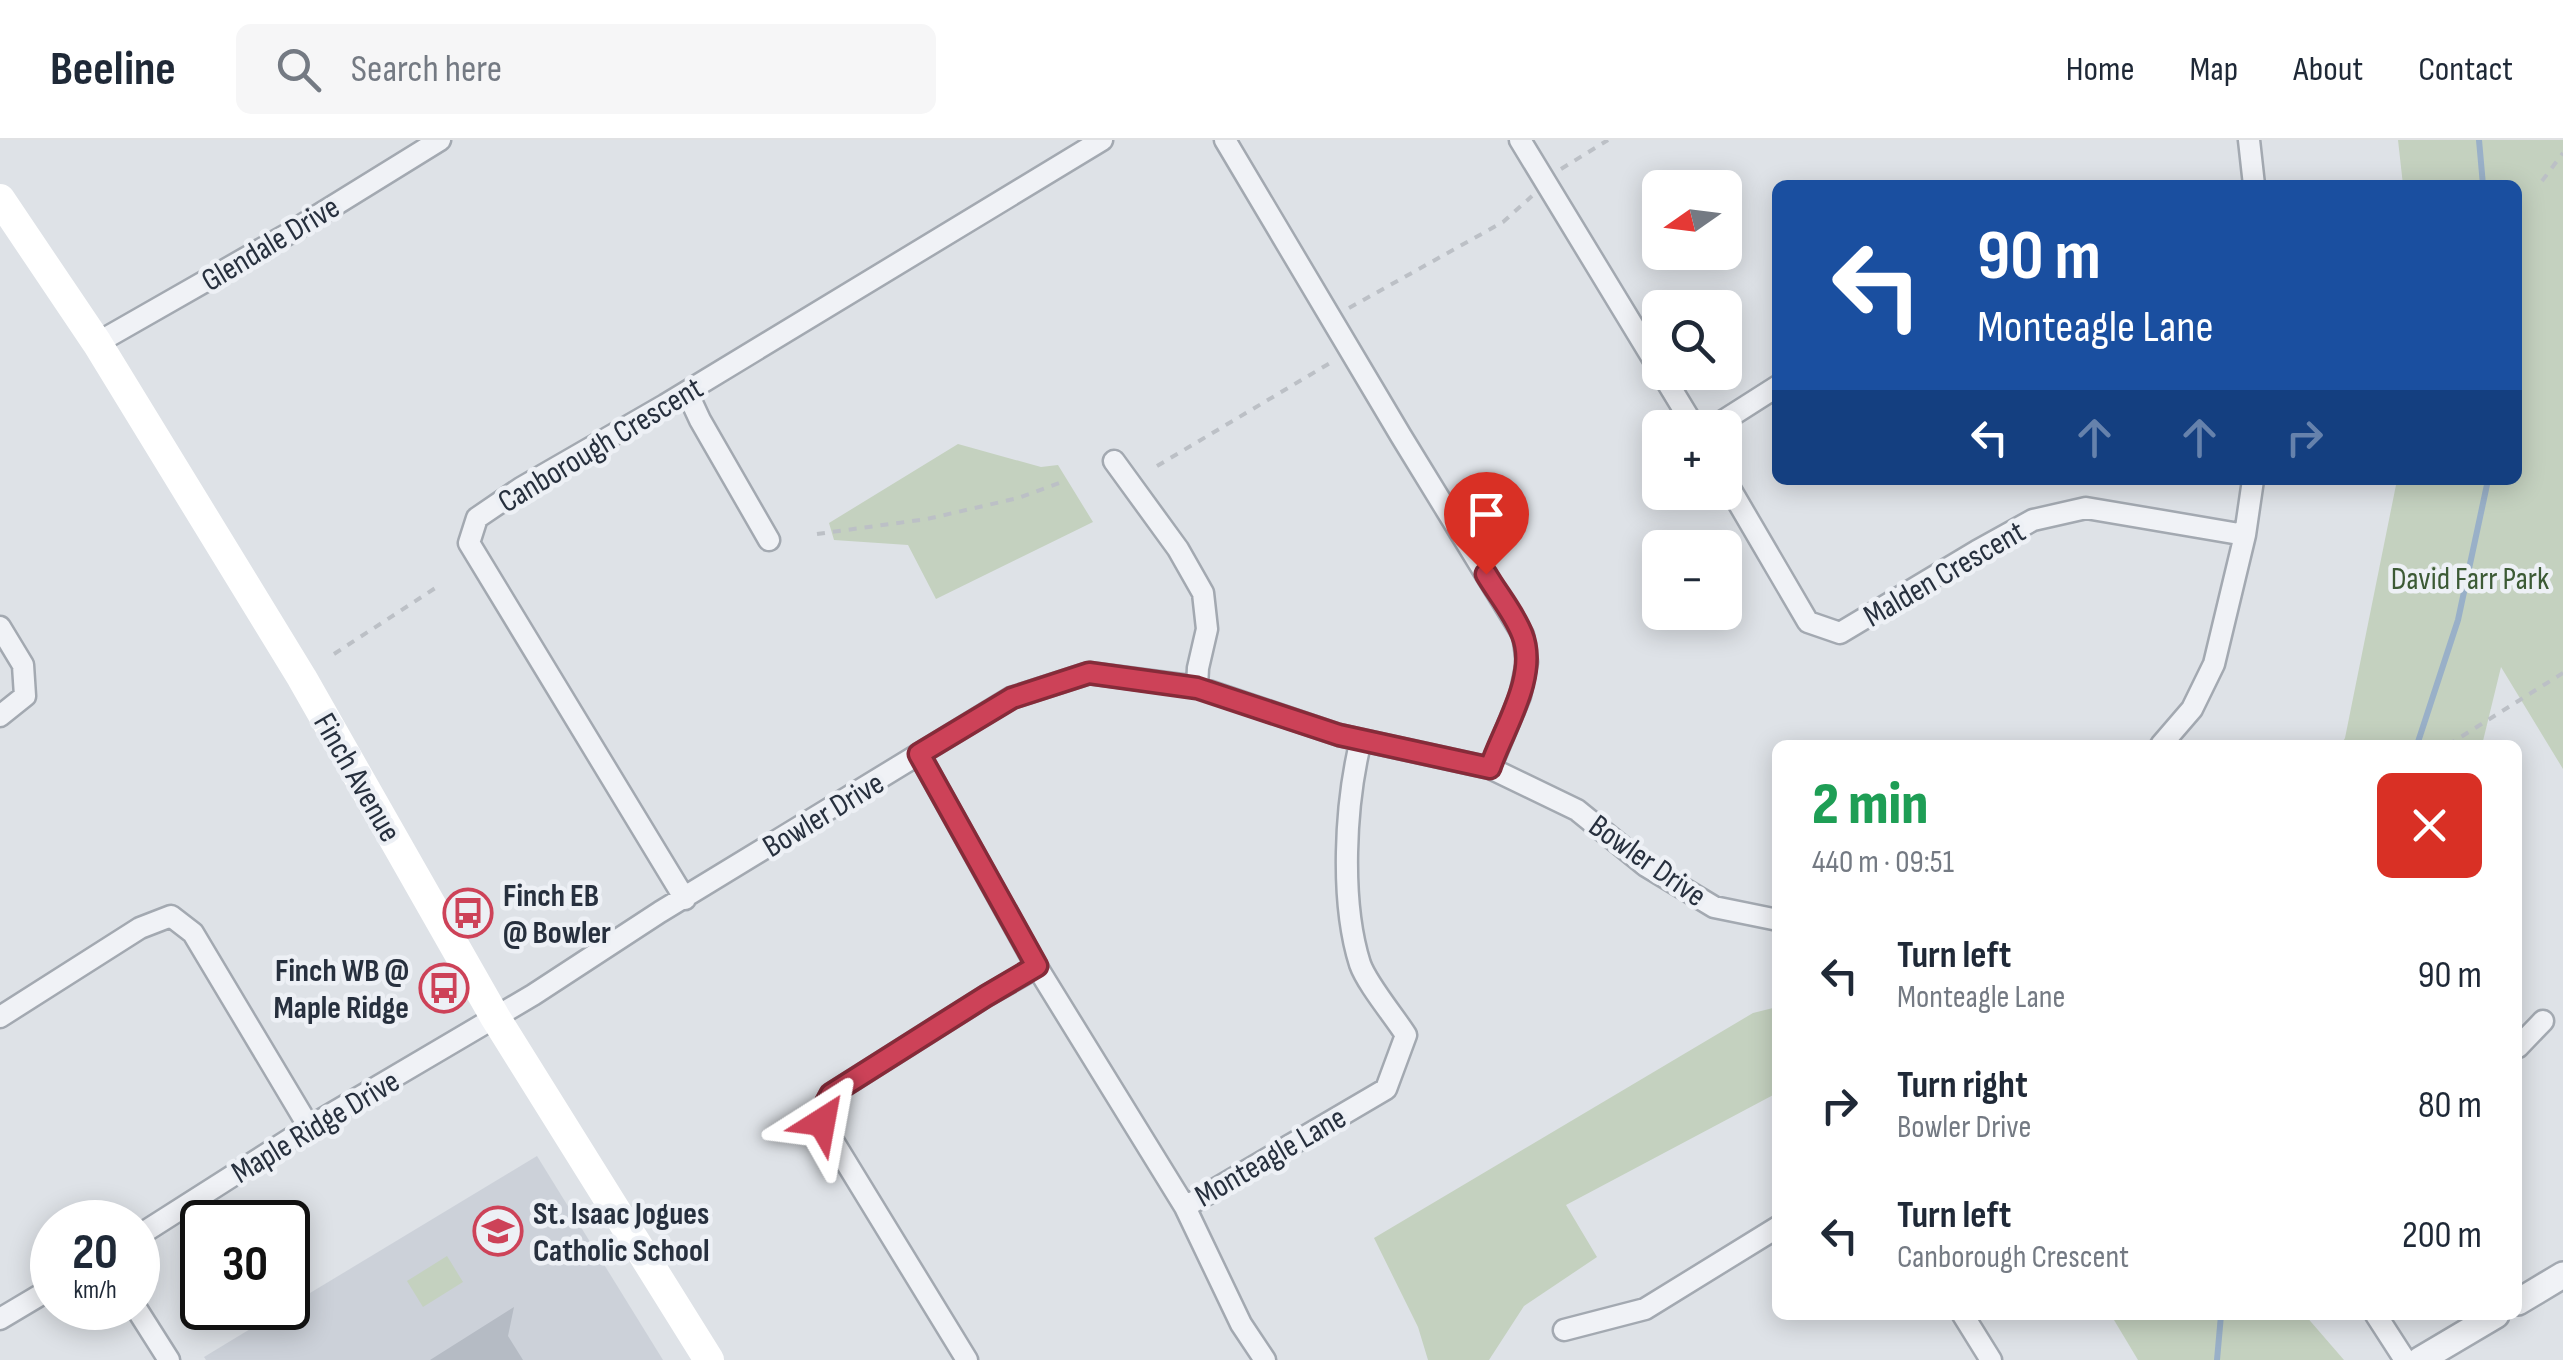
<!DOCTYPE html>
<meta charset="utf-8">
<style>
body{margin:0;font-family:"Sofia Sans Condensed",sans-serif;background:#f6f6f7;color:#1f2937;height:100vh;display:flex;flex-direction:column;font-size:38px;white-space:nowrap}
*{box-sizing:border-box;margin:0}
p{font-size:32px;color:#747a83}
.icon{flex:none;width:55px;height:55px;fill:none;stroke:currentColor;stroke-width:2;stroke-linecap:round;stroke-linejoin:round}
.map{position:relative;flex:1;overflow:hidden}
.sheet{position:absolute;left:1772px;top:600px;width:750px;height:580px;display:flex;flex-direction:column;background:#fff;border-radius:15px;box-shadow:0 5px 25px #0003}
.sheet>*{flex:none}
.banner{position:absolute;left:1772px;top:40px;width:750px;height:305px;border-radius:15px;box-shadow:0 5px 25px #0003;background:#1a4fa0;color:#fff;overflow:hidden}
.needle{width:65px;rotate:256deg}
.controls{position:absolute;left:1642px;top:30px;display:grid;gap:20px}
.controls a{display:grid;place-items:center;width:100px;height:100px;border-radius:15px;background:#fff;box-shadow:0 5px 25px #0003;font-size:50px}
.speed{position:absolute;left:30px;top:1060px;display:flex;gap:20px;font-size:50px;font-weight:700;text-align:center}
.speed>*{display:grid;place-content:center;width:130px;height:130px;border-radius:50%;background:#fff;box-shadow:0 5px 25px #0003;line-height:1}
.speed small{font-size:25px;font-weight:400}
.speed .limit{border:5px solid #111;border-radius:15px;background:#fff;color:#111}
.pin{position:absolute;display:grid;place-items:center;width:85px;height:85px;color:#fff;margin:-102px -42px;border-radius:50% 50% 50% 0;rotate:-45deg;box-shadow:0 0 10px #0007}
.pin .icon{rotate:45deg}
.me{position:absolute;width:110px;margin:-55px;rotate:34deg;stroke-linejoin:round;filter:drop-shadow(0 0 8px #0008)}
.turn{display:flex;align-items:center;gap:35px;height:210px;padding:0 40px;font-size:45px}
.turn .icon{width:130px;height:130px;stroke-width:2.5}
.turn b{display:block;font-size:70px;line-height:85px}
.lanes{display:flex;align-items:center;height:95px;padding:0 40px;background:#0003;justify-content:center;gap:50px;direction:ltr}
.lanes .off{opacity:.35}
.round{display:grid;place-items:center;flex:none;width:105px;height:105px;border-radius:15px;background:#f6f6f7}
.summary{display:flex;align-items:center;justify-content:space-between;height:170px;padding:0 40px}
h1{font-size:60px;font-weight:800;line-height:75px;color:#1e9e55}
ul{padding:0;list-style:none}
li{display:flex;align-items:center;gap:30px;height:130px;padding:0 40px}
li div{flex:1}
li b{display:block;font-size:38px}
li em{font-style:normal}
header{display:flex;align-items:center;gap:60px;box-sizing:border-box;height:140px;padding:0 50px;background:#fff;border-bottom:2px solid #e0e1e3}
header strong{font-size:48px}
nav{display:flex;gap:55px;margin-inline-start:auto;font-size:35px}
.search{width:700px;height:90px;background:#f6f6f7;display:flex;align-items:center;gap:25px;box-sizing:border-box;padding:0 35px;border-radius:15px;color:#747a83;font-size:38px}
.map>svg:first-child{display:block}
.built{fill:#ccd1d9}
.green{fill:#c4d1bf}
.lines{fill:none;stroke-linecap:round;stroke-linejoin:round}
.stream{stroke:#99b0c8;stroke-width:6}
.building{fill:#b5bbc4}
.minor-casing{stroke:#a3a9b1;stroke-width:25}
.tertiary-casing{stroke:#a3a9b1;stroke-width:30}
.path{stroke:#bcc0c6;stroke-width:4;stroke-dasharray:8 8;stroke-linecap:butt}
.minor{stroke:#f0f2f6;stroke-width:20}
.tertiary{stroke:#f0f2f6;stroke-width:25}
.secondary{stroke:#fff;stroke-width:30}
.route-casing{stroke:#852b39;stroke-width:25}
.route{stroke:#cd4258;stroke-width:18}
.labels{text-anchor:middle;stroke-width:9;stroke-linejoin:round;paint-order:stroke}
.street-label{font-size:32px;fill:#27303e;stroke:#edf0f5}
.park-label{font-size:32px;fill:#3c5a35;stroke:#edf0f5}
.poi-label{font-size:32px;font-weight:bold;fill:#27303e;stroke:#edf0f5;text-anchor:start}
</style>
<header>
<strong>Beeline</strong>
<div class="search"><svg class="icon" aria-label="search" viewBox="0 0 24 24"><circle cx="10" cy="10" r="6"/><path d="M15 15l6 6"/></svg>Search here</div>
<nav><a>Home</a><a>Map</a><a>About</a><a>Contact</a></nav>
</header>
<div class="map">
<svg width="2563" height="1220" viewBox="0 0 2563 1220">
<rect width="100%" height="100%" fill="#dee2e7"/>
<path class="built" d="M537,1016l126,204h-457l-2,-3z"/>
<path class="green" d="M2398,0h165v629l-62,-102 -19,78h-141l4,-7 52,-258h121v-295h-115z
M958,304l83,23 17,-2 35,57 -157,77 -28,-54 -74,-5 -5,-17z
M1777,867v86l-211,112 31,52 -73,49 -35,54h-61l-10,-33 -44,-89 379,-225z
M447,1116l16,26 -40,25 -16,-26z
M2111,1175h194l39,45h-206z"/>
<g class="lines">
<path class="stream" d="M2479,0l4,45
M2417,605l41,-125 30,-140
M2217,1220l4,-45"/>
</g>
<path class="building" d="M514,1167l-6,29 15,24h-93z"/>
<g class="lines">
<g class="minor-casing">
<path id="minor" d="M1225,0l176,296 122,199 4,27 -7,34 -30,72
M1520,0l175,288
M2249,0l5,45
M97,203l191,-109 152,-94
M687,252l13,28 69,120
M1712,288l66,-42
M1114,321l64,88 25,44 4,36 -9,39 -1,19
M1725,340l83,142 32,11 137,-82 56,-31 53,-12 159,27
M0,487l23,38 2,31 -25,20
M2161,605l31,-36 22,-45 31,-129 8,-55
M919,614l118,213 148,240 56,117 24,36
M685,759l-216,-356 8,-25 44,-30 144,-83 437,-265
M0,877l140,-89 31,-12 22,17 116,194
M2518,907l25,-26
M1185,1067l201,-118 20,-54c-12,-19 -39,-51 -46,-71 -20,-63 -15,-160 1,-224
M138,1096l171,-109 224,-132 127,-83 351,-214 78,-25 108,14 142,48 151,33 87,42 69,56 68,41 64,13
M136,1168l33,52
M1963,1175l28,45
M2376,1175l29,45
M0,1179l52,-31
M1564,1190l81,-21 133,-82
M967,1220l-145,-237 2,-16 7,-13 155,-98 51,-29"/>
</g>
<g class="tertiary-casing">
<path id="tertiary" d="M2518,1162l45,-27
M2420,1220l76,-45"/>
</g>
<path class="path" d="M1561,29l47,-29
M2542,41l21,-28
M1349,168l154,-86 29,-26
M1157,326l178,-106
M817,394l110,-15 91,-21 41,-15
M334,514l106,-69
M2448,605l115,-72"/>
<use href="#minor" class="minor"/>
<use href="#tertiary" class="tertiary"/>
<path class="secondary" d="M0,59l97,144 205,335 193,339 214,343"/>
</g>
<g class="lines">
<g class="route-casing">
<path id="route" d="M822,982l2,-15 7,-13 155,-98 51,-30 -118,-212 93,-56 77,-25 108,15 142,47 151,33c13,-39 49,-92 32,-134 -8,-21 -25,-41 -36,-60"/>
</g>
<use href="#route" class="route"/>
</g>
<defs>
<g id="bus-ring" transform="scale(2.5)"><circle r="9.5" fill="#edf0f5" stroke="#cd4258" stroke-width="1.5"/><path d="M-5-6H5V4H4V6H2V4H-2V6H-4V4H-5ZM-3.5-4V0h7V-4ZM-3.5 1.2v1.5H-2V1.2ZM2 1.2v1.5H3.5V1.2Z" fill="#cd4258"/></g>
<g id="school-ring" transform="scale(2.5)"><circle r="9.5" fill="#edf0f5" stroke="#cd4258" stroke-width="1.5"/><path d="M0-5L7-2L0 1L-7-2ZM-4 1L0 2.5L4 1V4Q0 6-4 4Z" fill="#cd4258"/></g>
</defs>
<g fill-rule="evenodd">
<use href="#bus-ring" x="468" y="773"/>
<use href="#bus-ring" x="444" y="848"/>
<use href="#school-ring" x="498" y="1091"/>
</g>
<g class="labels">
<g class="street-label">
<text transform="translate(270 103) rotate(-31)" y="11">Glendale Drive</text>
<text transform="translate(600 304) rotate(-31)" y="11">Canborough Crescent</text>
<text transform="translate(1944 433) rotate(-30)" y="11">Malden Crescent</text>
<text transform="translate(358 637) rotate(60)" y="11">Finch Avenue</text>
<text transform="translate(823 674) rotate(-31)" y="11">Bowler Drive</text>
<text transform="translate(1648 720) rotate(35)" y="11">Bowler Drive</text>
<text transform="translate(315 986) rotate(-31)" y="11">Maple Ridge Drive</text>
<text transform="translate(1270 1016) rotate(-30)" y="11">Monteagle Lane</text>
</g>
<g class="park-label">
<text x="2470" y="449">David Farr Park</text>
</g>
<g class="poi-label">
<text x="503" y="766">Finch EB<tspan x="503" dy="37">@ Bowler</tspan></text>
<text x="409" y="841" text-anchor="end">Finch WB @<tspan x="409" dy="37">Maple Ridge</tspan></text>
<text x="533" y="1084">St. Isaac Jogues<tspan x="533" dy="37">Catholic School</tspan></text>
</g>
</g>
</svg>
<div class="controls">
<a><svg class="needle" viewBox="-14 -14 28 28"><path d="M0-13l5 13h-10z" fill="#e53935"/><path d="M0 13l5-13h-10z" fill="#747a83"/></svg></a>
<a><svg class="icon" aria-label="search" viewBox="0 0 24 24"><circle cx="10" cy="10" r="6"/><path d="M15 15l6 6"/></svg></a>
<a>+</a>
<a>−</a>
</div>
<div class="speed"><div>20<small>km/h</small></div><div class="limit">30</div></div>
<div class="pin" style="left:1486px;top:434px;background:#d93025"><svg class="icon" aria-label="arrive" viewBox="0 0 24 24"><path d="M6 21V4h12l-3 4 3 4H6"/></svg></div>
<svg class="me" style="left:822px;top:982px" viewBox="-20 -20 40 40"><path d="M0-17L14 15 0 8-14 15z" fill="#cd4258" stroke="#fff" stroke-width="4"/></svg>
<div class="banner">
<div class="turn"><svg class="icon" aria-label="left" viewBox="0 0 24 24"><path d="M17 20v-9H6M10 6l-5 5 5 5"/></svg><div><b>90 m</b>Monteagle Lane</div></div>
<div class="lanes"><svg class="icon" aria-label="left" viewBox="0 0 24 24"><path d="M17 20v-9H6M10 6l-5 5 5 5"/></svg><svg class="icon off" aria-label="ahead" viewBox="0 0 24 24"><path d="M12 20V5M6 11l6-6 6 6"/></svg><svg class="icon off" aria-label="ahead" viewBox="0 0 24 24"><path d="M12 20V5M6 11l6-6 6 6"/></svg><svg class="icon off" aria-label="right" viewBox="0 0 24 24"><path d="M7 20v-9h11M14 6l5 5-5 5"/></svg></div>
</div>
<section class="sheet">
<div class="summary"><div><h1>2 min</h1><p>440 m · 09:51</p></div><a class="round" style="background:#d93025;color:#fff"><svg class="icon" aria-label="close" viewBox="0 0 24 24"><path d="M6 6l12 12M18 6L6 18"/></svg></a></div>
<ul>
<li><svg class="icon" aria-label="left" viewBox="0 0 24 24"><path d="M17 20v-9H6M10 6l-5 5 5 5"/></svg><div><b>Turn left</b><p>Monteagle Lane</p></div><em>90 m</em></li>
<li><svg class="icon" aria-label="right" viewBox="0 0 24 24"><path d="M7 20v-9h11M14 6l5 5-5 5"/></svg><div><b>Turn right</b><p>Bowler Drive</p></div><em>80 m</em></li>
<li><svg class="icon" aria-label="left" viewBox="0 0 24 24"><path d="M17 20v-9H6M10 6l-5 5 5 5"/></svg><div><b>Turn left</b><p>Canborough Crescent</p></div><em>200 m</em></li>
</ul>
</section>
</div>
